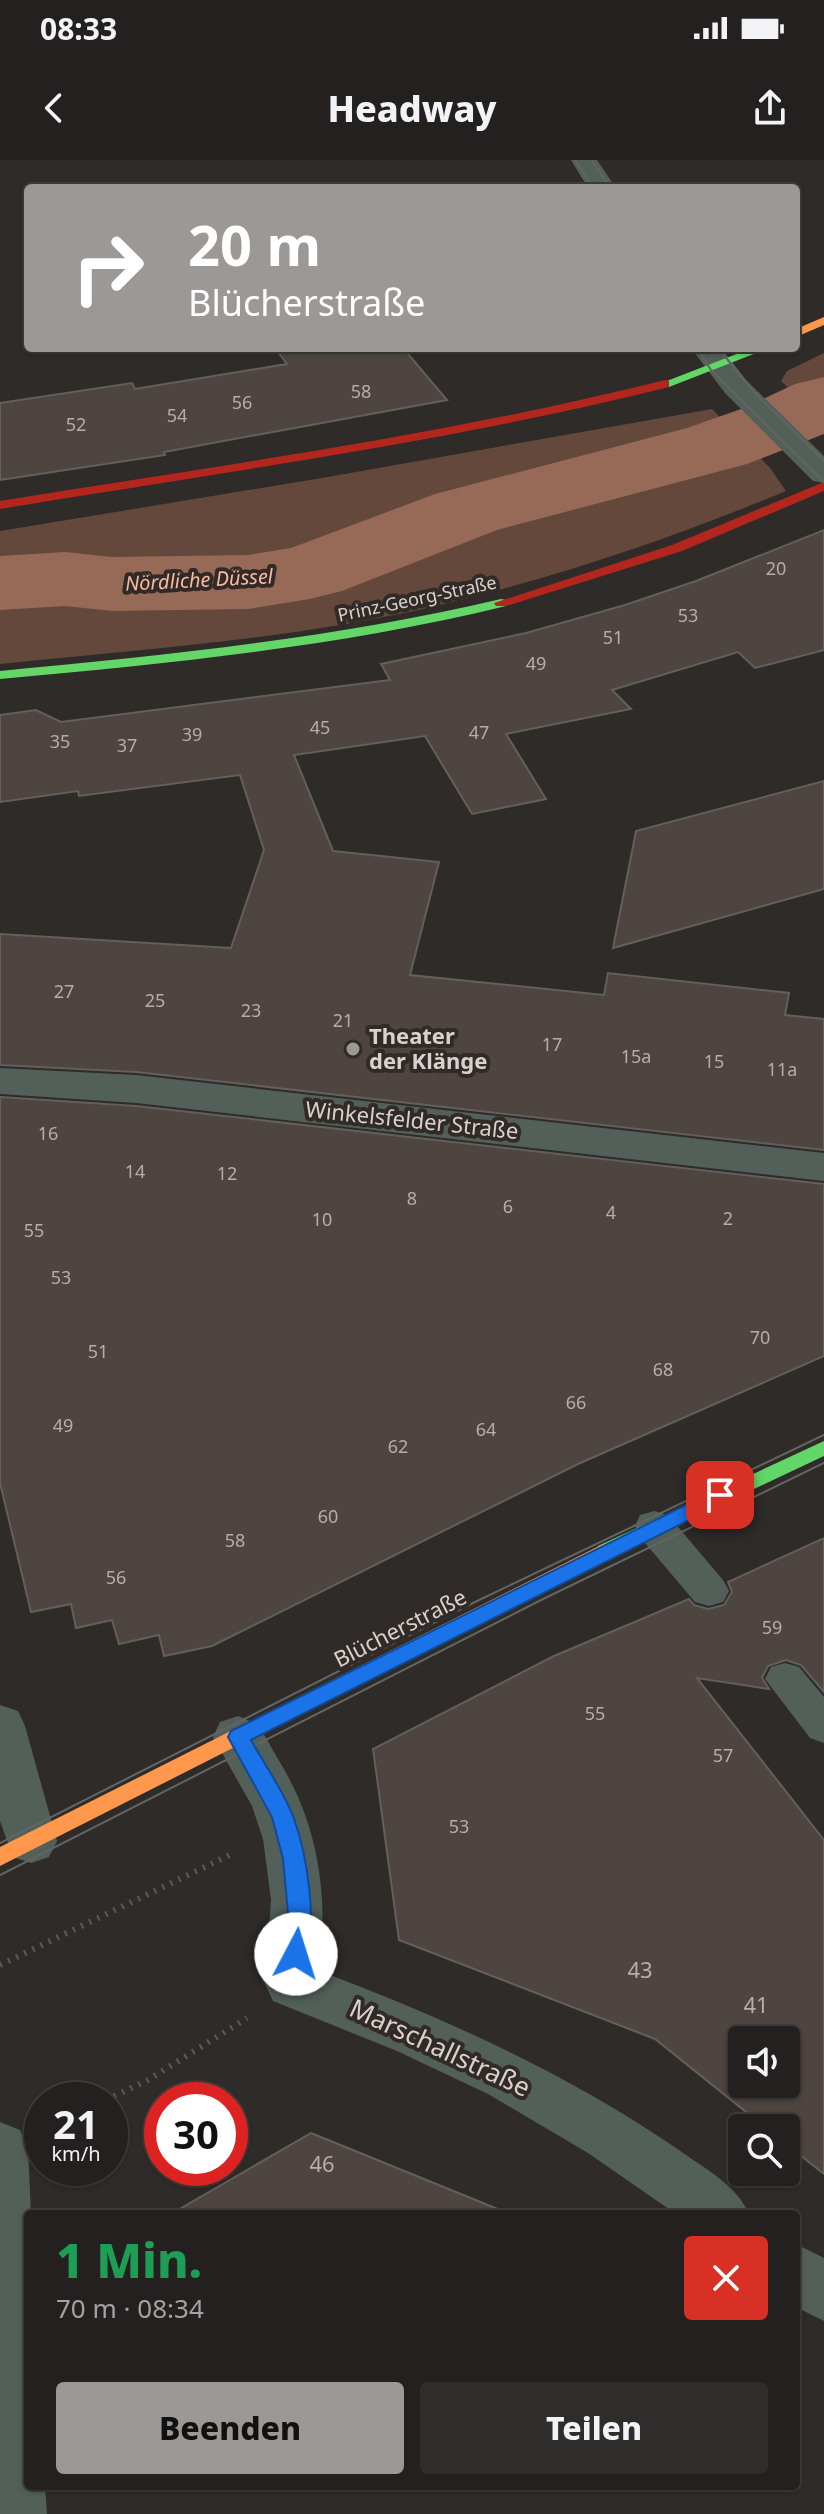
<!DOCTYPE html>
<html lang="de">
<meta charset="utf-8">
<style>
body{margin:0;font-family:"Noto Sans",sans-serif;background:#2f2d2c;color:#f1f3f6;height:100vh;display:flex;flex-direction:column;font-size:30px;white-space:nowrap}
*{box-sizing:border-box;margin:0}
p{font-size:26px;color:#a3a3a4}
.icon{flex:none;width:44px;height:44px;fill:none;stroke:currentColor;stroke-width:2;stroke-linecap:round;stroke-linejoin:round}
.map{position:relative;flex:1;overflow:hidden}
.details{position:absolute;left:24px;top:2050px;width:776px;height:280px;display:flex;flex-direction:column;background:#23201f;border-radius:8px;box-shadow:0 2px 6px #0004,0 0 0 2px #403e3d}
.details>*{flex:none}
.guide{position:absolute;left:24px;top:24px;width:776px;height:168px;border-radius:8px;box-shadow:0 2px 6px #0004,0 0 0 2px #403e3d;background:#9c9895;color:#fff;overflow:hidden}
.fabs{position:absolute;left:728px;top:1866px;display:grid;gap:16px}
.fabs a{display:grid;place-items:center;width:72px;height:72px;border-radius:8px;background:#23201f;box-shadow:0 2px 6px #0004,0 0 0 2px #403e3d;font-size:40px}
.speed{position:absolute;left:24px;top:1922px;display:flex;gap:16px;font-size:40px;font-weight:700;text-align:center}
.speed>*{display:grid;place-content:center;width:104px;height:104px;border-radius:50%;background:#23201f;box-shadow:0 2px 6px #0004,0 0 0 2px #403e3d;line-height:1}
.speed small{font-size:20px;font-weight:400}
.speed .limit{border:12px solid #d22;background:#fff;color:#111}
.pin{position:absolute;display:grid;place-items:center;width:68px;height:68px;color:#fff;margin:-34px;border-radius:16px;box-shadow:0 4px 12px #0006}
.me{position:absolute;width:88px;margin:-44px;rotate:5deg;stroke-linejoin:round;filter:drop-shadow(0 0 6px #0008)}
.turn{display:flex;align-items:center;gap:28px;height:168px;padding:0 32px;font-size:36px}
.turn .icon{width:104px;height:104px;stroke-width:2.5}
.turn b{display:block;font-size:56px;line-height:68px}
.round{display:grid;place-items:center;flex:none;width:84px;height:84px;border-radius:8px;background:#2f2d2c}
.overview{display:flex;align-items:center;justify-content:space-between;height:136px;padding:0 32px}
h1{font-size:48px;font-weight:800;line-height:60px;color:#1e9e55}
.cta{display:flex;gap:16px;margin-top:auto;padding:16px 32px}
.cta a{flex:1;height:92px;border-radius:8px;background:#9c9895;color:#111;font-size:32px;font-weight:800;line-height:92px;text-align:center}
.cta a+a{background:#2f2d2c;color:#f1f3f6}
.status{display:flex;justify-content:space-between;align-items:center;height:56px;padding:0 40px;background:#23201f;direction:ltr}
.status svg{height:22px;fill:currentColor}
header{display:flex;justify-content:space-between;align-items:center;height:104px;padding:0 32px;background:#23201f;font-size:36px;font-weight:800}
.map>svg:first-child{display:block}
.green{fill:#63483b}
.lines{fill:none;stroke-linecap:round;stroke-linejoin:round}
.river{fill:#966a56;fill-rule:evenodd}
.building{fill:#4e4440;stroke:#625f5d;stroke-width:2;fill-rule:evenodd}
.path{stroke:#575e5a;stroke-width:6;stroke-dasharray:2 7;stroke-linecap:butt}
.lane{fill:#536059;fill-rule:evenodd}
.street{fill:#536059;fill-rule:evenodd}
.fast{fill:#63d668;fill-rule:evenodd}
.slow{fill:#ff974d;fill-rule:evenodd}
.jam{fill:#b3261e;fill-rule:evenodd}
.tram{stroke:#626663;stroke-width:2}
.route{fill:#1a73e8;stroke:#114b97;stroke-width:2}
.poi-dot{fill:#9c9895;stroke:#322a26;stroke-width:3}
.labels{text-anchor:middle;stroke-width:8;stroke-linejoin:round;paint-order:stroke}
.number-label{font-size:18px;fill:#b5aeab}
.far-street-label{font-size:18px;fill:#d7d2cf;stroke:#322a26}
.far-water-label{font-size:20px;font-style:italic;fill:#f8bba0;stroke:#322a26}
.poi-label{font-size:22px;font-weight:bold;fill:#d7d2cf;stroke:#322a26;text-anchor:start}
.street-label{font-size:22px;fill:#d7d2cf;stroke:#322a26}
.near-number-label{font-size:22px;fill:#b5aeab}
.near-street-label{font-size:26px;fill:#d7d2cf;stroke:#322a26}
</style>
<div class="status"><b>08:33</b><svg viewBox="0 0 49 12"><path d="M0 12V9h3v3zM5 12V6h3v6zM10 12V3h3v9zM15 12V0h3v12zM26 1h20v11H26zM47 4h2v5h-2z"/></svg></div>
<header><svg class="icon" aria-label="back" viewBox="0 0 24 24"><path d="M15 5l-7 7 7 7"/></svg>Headway<svg class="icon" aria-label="share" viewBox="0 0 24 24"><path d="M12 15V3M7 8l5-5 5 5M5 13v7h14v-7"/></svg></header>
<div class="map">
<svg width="824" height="2354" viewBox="0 0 824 2354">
<rect width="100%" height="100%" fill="#2f2b29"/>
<path class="green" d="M824,193v69l-43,-41 6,-10z
M712,249l58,59 16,23c-113,47 -228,86 -346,114 -144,34 -294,44 -440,59v-133l322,-53z"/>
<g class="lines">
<path class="river" d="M824,217v57l-77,30 -250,66 -155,61 -32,8 -62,10 -136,2 -47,-5 -65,4v-54l65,-4 47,5 136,-2 43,-7 144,-54 252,-66 57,-20 51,-24z"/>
</g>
<path class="building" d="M275,188h128l44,52 -283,52 1,3 -165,25v-77l132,-20 3,6 152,-25z
M824,370v120l-69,18 -17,-16 -126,38 19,19 -125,25 40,65 -74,15 -47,-78 -131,19 39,96 106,11 -29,113 194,20 4,-22 181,20 -4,22 39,4v131l-688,-78 -136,-7v-131l231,14 33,-98 -24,-75 -161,21 -1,-5 -78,11v-87l36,-5 25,12 329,-42 -9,-16 145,-31 99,-28 71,-24z
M824,621v108l-211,59 23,-117z
M0,937l136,9 688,78v172l-246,108 -366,182 -48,10 -5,-21 -40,9 -7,-24 -36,8 -5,-24 -40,8 -31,-129z
M824,1378v154l-23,-27 -15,-5 -18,6 -6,12 7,11 -72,-11 127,162v334l-38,-30v-16h-20l-111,-89 -256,-99 -26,-191 181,-93 135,-57 5,6 14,4 16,-4 8,-13 -4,-10zM742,1880h44v44h-44z
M311,1973l194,79v2h-334z"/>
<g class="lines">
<path class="path" d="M0,1805l230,-110
M106,1940l42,-20 99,-62"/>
<path class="lane" d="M654,1351l14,4 55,65 6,11 -6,11 -14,4 -14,-4 -55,-65 -5,-11 5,-11z
M785,1503l14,4 25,30v46l-14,-5 -45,-59 6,-12z"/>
<path class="street" d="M571,0h26l19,28h-28z
M691,188h30l26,33 77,75v27l-11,-2 -88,-88z
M0,908l136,7 688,78v28l-688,-78 -136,-9z
M0,1545l18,6 7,15 32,115 -8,16 -18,6 -18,-6 -13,-36z
M238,1556c25,9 27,21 40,43 41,66 50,135 42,212 126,48 247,102 359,179 26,19 57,34 70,64h-73l-88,-61 -100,-59 -91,-43 -124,-50 -8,-17 6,-84 -8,-61 -11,-33 -39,-69 7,-15z
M0,1962l20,8 8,18 3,66h-3v272h17l2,28h-47z
M796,2084l28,14v63l-28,-14z"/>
<path class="fast" d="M752,188h17l-100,39 -10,-3z
M501,439l5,1v6c-167,41 -336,57 -506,73v-8c169,-16 336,-33 501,-72z
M824,1281v15l-212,100h-14l-3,-5 3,-5z"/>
<path class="slow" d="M824,157v8l-28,12v-8z
M605,1383l7,3 3,5 -3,5 -612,310v-19z"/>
<path class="jam" d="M665,220l4,1v6c-220,55 -445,85 -669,122v-8c222,-36 446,-66 665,-121z
M824,322v9l-142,60 -176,55h-10l-2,-3 178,-58z"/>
<path class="tram" d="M575,0l18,28
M592,0l18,28
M697,188l14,22 113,112
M718,188l37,45 69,68
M0,1683l475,-241 349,-167
M0,1715l541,-275 283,-137"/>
</g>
<path class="route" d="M720,1328l7,2 3,5 -3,6 -476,239c13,24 32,50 42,76 13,35 27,110 10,145l-7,2 -8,-2 -3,-7 4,-30 -6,-65 -11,-42 -44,-80 3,-6z"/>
<circle class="poi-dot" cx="353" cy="889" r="8"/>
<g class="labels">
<g class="number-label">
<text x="361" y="238">58</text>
<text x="242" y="249">56</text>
<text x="177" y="262">54</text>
<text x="76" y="271">52</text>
<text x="776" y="415">20</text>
<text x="688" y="462">53</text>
<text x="613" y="484">51</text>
<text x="536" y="510">49</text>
<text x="320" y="574">45</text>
<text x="479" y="579">47</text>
<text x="192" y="581">39</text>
<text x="60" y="588">35</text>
<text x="127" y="592">37</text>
<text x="64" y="838">27</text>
<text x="155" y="847">25</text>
<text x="251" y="857">23</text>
<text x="343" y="867">21</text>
<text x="552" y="891">17</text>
<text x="636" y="903">15a</text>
<text x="714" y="908">15</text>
<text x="782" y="916">11a</text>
<text x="48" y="980">16</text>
<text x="135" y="1018">14</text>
<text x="227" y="1020">12</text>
<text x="412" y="1045">8</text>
<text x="508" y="1053">6</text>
<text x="611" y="1059">4</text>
<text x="728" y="1065">2</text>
<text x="322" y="1066">10</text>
<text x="34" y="1077">55</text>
<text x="61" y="1124">53</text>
<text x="760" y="1184">70</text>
<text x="98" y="1198">51</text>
<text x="663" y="1216">68</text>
<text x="576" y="1249">66</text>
<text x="63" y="1272">49</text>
<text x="486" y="1276">64</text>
<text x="398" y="1293">62</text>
<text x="328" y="1363">60</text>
<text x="235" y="1387">58</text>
<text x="116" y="1424">56</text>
<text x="772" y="1474">59</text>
<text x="595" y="1560">55</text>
<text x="723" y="1602">57</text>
<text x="459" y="1673">53</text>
</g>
<g class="far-street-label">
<text transform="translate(417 439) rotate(-12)" y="6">Prinz-Georg-Straße</text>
</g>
<g class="far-water-label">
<text transform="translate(199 420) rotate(-3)" y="7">Nördliche Düssel</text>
</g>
<g class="poi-label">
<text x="369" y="884">Theater<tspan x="369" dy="25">der Klänge</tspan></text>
</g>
<g class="street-label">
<text transform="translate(412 960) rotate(6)" y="8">Winkelsfelder Straße</text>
<text transform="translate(400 1468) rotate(-27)" y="8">Blücherstraße</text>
</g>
<g class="near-number-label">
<text x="640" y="1818">43</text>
<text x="756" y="1853">41</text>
<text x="322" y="2012">46</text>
</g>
<g class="near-street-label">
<text transform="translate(440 1888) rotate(25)" y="9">Marschallstraße</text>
</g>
</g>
</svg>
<div class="fabs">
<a><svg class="icon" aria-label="sound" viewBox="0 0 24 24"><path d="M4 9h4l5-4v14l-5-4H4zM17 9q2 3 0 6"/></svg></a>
<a><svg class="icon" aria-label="search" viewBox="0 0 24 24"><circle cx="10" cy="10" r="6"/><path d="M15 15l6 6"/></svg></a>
</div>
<div class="speed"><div>21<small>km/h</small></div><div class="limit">30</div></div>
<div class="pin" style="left:720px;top:1335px;background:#d93025"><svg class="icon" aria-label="arrive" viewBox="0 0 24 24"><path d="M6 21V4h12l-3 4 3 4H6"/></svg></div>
<svg class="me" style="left:296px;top:1794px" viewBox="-20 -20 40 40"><circle r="19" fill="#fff"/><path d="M0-13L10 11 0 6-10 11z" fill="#1a73e8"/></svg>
<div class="guide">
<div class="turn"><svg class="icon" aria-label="right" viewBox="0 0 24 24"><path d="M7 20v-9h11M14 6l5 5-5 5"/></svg><div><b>20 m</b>Blücherstraße</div></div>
</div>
<section class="details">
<div class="overview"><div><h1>1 Min.</h1><p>70 m · 08:34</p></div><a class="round" style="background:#d93025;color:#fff"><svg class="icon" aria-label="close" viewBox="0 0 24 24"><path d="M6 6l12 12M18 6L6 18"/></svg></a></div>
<div class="cta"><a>Beenden</a><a>Teilen</a></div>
</section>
</div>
